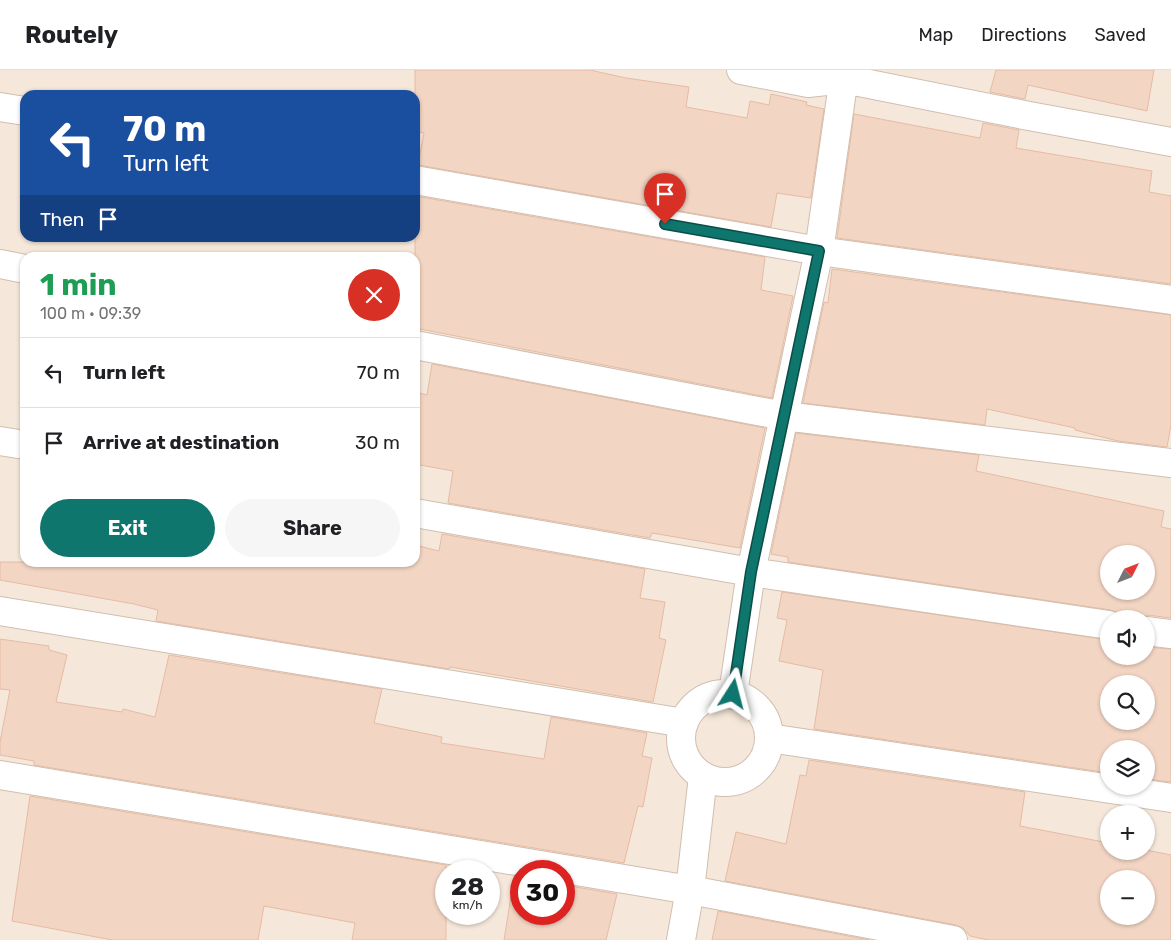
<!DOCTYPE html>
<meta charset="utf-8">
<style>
body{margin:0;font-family:Rubik,sans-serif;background:#f6f6f6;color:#202124;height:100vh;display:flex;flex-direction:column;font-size:19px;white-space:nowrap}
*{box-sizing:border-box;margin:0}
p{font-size:16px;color:#757577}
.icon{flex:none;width:28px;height:28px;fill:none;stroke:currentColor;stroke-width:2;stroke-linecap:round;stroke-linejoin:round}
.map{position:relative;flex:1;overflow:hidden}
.details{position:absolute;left:20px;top:182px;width:400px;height:315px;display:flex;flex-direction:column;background:#fff;border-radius:15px;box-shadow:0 1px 4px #0004}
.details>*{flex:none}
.hud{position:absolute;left:20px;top:20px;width:400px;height:152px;border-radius:15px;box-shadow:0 1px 4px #0004;background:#1a4fa0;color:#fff;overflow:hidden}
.needle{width:32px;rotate:48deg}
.tools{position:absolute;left:1100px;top:475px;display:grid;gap:10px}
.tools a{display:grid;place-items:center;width:55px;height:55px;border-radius:50%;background:#fff;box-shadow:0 1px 4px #0004;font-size:25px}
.speed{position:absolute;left:435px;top:790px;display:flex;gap:10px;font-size:25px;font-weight:700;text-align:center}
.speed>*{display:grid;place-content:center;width:65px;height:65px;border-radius:50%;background:#fff;box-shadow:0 1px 4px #0004;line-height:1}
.speed small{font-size:12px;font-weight:400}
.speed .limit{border:8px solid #d22;background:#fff;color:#111}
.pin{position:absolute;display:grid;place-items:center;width:42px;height:42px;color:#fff;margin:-51px -21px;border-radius:50% 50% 50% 0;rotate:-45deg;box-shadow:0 0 5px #0007}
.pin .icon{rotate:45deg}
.me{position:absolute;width:55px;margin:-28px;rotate:9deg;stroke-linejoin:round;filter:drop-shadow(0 0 4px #0008)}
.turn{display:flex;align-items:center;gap:18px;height:105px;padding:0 20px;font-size:22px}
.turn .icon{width:65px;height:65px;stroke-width:2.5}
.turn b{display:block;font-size:35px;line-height:42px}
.then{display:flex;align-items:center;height:48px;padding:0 20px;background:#0003;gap:10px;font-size:19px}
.round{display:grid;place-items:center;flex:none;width:52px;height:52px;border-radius:26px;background:#f6f6f6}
.overview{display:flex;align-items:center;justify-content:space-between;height:85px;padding:0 20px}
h1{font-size:30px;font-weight:700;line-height:38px;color:#1e9e55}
.button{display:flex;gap:10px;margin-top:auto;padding:10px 20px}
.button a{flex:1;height:58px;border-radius:30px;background:#0f766e;color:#fff;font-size:20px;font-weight:700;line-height:58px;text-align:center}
.button a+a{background:#f6f6f6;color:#202124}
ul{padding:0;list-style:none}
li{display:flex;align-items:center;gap:15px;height:70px;padding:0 20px;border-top:1px solid #e0e0e0}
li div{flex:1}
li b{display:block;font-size:19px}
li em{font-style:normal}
header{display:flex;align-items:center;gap:30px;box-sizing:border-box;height:70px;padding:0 25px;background:#fff;border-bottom:1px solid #e0e0e0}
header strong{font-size:24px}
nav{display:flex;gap:28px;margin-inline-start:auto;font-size:18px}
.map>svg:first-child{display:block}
.residential{fill:#f5e8da;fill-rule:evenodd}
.building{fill:#f3d5c3;stroke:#e6bba3;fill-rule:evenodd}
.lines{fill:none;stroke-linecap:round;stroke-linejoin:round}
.street-casing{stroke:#d1beb0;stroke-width:30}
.street{stroke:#fff;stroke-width:28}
.route-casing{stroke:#0a4d48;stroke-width:12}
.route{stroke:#0f766e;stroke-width:9}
</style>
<header>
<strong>Routely</strong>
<nav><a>Map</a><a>Directions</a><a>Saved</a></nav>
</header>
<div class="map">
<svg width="1171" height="870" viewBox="0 0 1171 870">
<rect width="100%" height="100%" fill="#fdf6ec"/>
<path class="residential" d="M0,0h1171v870h-1171zM25,25h390v143h-390zM25,188h390v304h-390zM1109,484h37v37h-37zM1109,549h37v37h-37zM1109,614h37v37h-37zM1109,679h37v37h-37zM1109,744h37v37h-37zM446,801h43v43h-43zM521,801h43v43h-43zM1109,809h37v37h-37z"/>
<path class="building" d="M415,0h175l36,8 63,9 -3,20 61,11 3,-17 19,4 2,-11 36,8 -1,3 18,4 -13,89 -34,-5 -6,34 -353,-62 6,-32 -9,-2z
M996,0h158l-7,41 -119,-26 -3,14 -35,-7z
M854,44l126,24 3,-15 36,7 -3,18 136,23 -3,21 22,4v88l-334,-46z
M415,126l350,61 -4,33 32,6 -21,102 -357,-70z
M832,199l339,46v110l-4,22 -49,-6 -43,-11v-2l-88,-19 -2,16 -182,-22 21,-101 4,1z
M432,294l333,64 -25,120 -88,-15 -2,5 -202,-35 5,-32 -38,-7v-72l12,3z
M796,363l183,22 -3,16 188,40 -3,16 10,2v89l-24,-3 -10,4h-14l-5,-6 -7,-3 -323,-48v-5l-17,-3zM1109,484h37v37h-37z
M442,464l203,35 -5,29 25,4 -6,36 7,2 -13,62 -203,-35 -1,2 -293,-48 2,-11 -24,-6 -134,-24v-18h415v-17l24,6z
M782,522l327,48v16h37v-9l25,2v133l-25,-3v-30h-37v24l-295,-44 9,-59 -44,-9 8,-41 -10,-2zM1109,614h37v37h-37z
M0,569l49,7v4l18,5 -11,47 66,10 1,-3 32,8 14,-62 213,34 -8,34 68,14 -1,6 103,16 7,-42 96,16 -5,23 10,2 -9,49 -5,-1 -14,57 -590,-98v-4l-34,-6v-13l10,-52 -10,-1z
M809,690l216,32 -5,34 89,17v8l37,-1 25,5v85h-183l-18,-4 -7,-8 -7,-3 -231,-44 11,-49 50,12 14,-69 6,1zM1109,809h37v37h-37z
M30,726l416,69v75h-94l3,-17 -91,-17 -6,34h-146l-100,-19z
M514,807l7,1v36h43v-29l53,9 -11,46h-102z
M718,841l151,29h-157z"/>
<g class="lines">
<g class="street-casing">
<path id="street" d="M741,0l67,13 36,-4 185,37 142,26
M0,37l25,4
M415,110l404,71 352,49
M0,194l25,5
M415,275l369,71 387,47
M0,371l25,4
M415,443l336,59 358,53
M0,541l684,112
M1146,561l25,3
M733,624l18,-122 68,-321 26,-181
M681 668a44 44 0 1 1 88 0a44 44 0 1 1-88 0Z
M769,668l402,60
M0,705l690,115 263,50
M681,870l9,-50 13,-114"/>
</g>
<use href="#street" class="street"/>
</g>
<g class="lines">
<g class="route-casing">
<path id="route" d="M665,154l154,27 -68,321 -18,122"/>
</g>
<use href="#route" class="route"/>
</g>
</svg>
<div class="tools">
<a><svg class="needle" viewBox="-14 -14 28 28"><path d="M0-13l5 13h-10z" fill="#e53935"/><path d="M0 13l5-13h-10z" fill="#757577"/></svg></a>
<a><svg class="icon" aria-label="sound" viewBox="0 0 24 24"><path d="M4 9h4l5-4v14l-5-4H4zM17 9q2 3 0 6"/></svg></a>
<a><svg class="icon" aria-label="search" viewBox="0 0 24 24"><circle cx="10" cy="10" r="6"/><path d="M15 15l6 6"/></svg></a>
<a><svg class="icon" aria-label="layers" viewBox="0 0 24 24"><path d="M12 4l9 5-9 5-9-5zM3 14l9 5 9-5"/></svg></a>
<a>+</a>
<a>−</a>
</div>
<div class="speed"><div>28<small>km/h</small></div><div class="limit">30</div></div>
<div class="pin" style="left:665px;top:154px;background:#d93025"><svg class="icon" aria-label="arrive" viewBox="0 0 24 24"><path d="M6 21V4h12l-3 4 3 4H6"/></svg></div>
<svg class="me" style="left:733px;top:624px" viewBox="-20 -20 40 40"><path d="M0-17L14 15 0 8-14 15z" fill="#0f766e" stroke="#fff" stroke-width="4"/></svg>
<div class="hud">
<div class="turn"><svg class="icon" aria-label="left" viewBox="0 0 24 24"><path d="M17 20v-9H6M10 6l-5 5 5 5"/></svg><div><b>70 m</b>Turn left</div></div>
<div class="then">Then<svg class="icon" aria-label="arrive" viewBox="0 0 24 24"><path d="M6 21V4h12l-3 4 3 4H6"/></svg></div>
</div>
<section class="details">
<div class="overview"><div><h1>1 min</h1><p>100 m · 09:39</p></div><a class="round" style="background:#d93025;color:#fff"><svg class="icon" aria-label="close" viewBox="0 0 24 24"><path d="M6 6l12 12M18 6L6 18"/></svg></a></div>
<ul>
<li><svg class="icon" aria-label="left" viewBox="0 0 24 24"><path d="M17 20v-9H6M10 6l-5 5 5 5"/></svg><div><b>Turn left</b></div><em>70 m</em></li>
<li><svg class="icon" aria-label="arrive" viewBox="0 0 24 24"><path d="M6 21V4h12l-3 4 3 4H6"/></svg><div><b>Arrive at destination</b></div><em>30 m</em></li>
</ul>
<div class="button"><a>Exit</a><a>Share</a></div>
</section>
</div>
